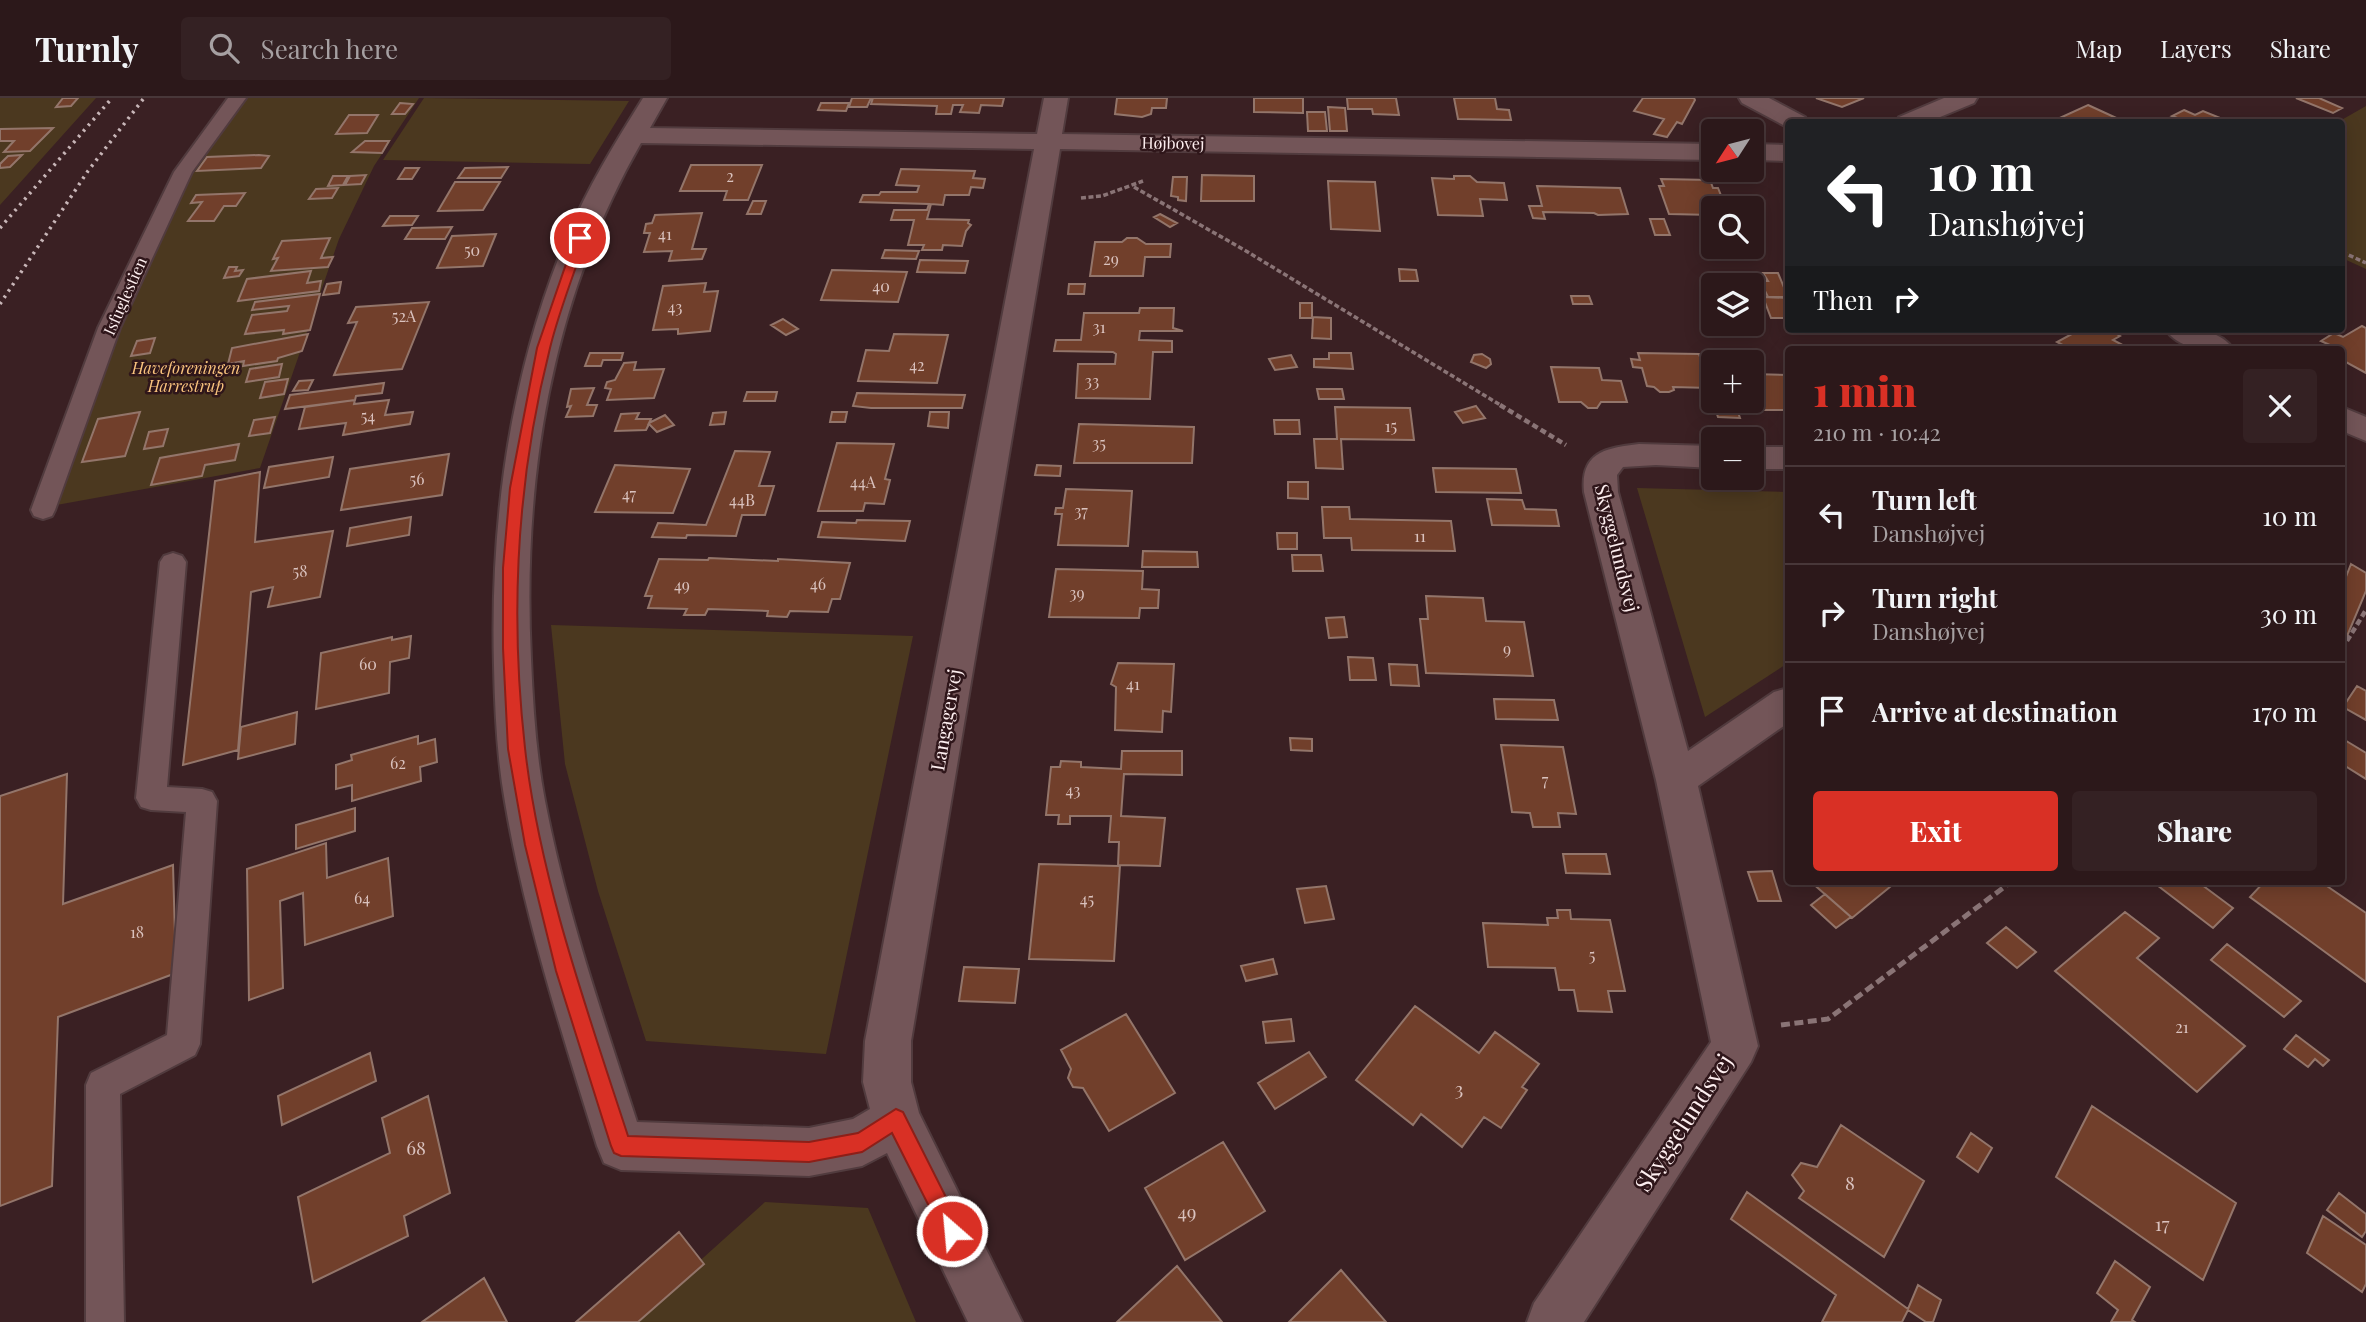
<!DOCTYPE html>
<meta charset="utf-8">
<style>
body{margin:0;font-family:"Playfair Display",serif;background:#342123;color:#f1f3f6;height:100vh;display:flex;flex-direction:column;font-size:26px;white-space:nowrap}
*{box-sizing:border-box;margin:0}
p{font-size:23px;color:#a6a0a2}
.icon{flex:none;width:38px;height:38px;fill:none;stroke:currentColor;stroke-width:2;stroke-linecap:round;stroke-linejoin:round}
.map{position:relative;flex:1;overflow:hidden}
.sheet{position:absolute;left:1785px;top:248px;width:560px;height:539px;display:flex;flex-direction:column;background:#2c181a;border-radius:7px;box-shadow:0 4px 18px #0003,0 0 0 2px #483739}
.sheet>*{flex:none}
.guide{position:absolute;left:1785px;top:21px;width:560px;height:214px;border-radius:7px;box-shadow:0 4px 18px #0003,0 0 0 2px #483739;background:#202124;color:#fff;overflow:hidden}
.needle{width:46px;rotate:234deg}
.tools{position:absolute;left:1701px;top:21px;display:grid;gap:14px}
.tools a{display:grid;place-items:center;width:63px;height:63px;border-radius:7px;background:#2c181a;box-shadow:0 4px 18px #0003,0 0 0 2px #483739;font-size:35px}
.pin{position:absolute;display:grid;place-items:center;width:60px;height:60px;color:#fff;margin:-30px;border:4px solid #fff;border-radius:50%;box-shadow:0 2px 7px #0007}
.me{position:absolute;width:77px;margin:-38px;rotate:333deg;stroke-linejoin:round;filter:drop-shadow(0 0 5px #0008)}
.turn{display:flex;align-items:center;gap:24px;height:147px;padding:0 28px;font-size:32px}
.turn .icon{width:91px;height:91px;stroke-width:2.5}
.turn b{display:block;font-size:49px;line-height:60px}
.then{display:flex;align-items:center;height:66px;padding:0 28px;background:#0003;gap:14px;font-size:26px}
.round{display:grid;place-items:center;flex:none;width:74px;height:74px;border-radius:7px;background:#342123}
.head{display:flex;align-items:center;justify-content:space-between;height:119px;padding:0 28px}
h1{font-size:42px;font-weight:800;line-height:52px;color:#d93025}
.cta{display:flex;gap:14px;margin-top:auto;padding:14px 28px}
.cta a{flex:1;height:80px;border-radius:7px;background:#d93025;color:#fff;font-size:28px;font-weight:800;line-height:80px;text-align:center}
.cta a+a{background:#342123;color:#f1f3f6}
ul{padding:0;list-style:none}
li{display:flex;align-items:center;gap:21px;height:98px;padding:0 28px;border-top:2px solid #483739}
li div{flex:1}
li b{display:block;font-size:26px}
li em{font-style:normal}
header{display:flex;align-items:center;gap:42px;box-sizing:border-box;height:98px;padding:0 35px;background:#2c181a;border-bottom:2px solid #483739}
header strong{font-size:33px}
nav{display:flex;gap:38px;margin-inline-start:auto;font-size:24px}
.search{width:490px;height:63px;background:#342123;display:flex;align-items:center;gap:18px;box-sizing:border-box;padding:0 24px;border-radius:7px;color:#a6a0a2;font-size:26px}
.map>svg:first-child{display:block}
.green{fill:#4b381f}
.building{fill:#713f2b;stroke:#93756a;stroke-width:2}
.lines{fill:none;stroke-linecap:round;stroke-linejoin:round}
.service-casing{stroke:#513b3e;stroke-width:4}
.minor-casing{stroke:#513b3e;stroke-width:4}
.path-far2{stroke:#8a7476;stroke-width:3.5;stroke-dasharray:5 2.5;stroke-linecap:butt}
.path-far1{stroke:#8a7476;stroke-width:4.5;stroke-dasharray:6 3.5;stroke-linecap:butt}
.path{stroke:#8a7476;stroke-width:5;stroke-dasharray:9 4.5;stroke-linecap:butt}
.service{fill:#735558;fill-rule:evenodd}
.minor{fill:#735558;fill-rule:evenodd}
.rail{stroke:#c8b6b8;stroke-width:3.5;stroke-dasharray:2.5 5;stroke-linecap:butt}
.route{fill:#d93025;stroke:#8d1f18;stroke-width:2}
.labels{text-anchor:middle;stroke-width:5;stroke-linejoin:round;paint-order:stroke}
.far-street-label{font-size:16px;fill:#fdeeef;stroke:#2f161a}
.number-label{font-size:16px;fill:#dac2be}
.far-park-label{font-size:16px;font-style:italic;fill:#fac47e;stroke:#2f161a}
.street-label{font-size:19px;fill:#fdeeef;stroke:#2f161a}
.near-number-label{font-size:19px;fill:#dac2be}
.near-street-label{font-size:23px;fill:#fdeeef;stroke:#2f161a}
</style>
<header>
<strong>Turnly</strong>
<div class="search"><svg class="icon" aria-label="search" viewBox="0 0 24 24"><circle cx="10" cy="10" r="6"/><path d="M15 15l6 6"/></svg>Search here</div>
<nav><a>Map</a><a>Layers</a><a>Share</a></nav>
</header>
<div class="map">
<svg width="2366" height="1224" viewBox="0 0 2366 1224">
<rect width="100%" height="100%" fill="#3a2023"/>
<path class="green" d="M0,0h96l-96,107z
M229,0h190l-45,68 -35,73 -79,229 -231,42 64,-165 42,-93 41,-80z
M424,0l205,3 -39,63 -207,-4z
M2366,8v163l-24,-11v-136h-4z
M1637,390l151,4v171l-83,54z
M551,527l362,11 -87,418 -180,-13 -48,-150 -33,-127z
M765,1104l103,6 48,114h-284z"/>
<path class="building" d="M63,0h15l-7,8 -15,1z
M852,0h19l-4,9h-18z
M873,0h131l-2,8 -21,-1 -2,8 -19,-1 3,-7h-10l-2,9h-15l1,-8 -66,-2z
M1117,0h50l-1,10h-14l-1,6 -9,3 -27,-3z
M1254,0h49v15l-49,-1z
M1347,0h49l3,17 -26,-1 -1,-5h-24z
M1454,0h41l2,11 12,1 2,10 -53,-1z
M1643,0h51l1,2 -13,24 -5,-2 -10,15 -13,-3 10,-15 -30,-8z
M1816,0h48l-22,9z
M2296,0h23l23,10 -9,5z
M400,5l13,1 -8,10h-13z
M821,5h28l-3,8 -28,-1z
M2088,7l37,17h-74z
M1328,9l17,1 2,23h-17z
M2184,12l11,5 8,-4 27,11h-51l4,-2 -11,-4z
M1307,14h18l2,19h-19z
M349,17h29l-11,18 -31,1z
M53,30l-23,23 -26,1 10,-11h-14v-12z
M365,43h24l-7,12 -30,-1z
M22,57l-12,12 -10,1v-4l8,-8z
M259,57l10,1 -8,12 -64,3 10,-14z
M691,67h71l-14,35h-24l3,-9h-47z
M508,69l-7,11h-43l7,-10z
M405,70h14l-7,11h-14z
M901,71l74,2 -2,7 12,1 -2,9 -12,-1 -2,8h-24l-2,10 -12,-1 -4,15 42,1 -1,3 3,2 -5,6 -4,15 -19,-1 -1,5h-20l2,-5h-16l6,-25h-23l3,-10h33l2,-6 -69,-2 3,-7h16l2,-3h36l2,-6 -23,-1z
M366,77l-5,9 -16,1 5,-9z
M1202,77l52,1v25h-53z
M333,78h15l-5,9 -15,1z
M1454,78h16l7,6 27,1 3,17 -27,-1 3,17 -45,-1 -6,-37 22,1z
M1173,79h14l-1,24 -8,-1v-3l-7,-1z
M1661,81l49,1 3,8h5l8,20h-13v7l-44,-1 -10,-28h5z
M1328,83l47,1 5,49 -49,-2z
M455,84h45l-17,28 -45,1z
M1537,88l83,2 8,26 -30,1 -4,-2 -51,-1 2,7 -12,-1 -4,-12h13z
M338,90l-6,10 -23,1 7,-10z
M245,95l-9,13h-12l-10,15h-26l14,-19 -11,1 5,-8z
M753,103h13l-5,13h-14z
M702,115l-10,36h14l-4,10 -33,2 3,-10 -28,1 6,-19h-6l2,-9 6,-1 3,-8z
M1160,116l17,9 -7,4 -16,-10z
M390,118h28l-6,9 -29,1z
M1650,121h14l6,16h-15z
M452,129l-7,12h-40l7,-11z
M496,136l-13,32 -46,2 15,-32z
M330,140l-9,20 12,-1 -5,10 -57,4 7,-13 -5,1 9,-18z
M1127,140h10l9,6h25l-1,13h-25l-2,19h-53l5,-34h27z
M885,152l34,1 -3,8 -34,-1z
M920,162l48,1 -3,12 -48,-1z
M229,169h8l-2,4 8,-1 -4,6 -15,2z
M1399,171l17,1 2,11h-18z
M832,172l75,2 -9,30 -77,-2z
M311,173l-4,12 14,-2 -2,10 -81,10 9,-22z
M1763,175h15l10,24h-20l-8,-16h8z
M341,184l-2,11 -16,2 4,-11z
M706,185l-2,9 14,-1 -8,40 -32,3v-5l-25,1 10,-44z
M1069,186h16l-1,10h-16z
M320,196l-10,36 -27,4 1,-4 -39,4 7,-19 35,-4 2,-5 -37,4 3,-8z
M1571,198h18l3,8h-19z
M1763,199l25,1v20h-17z
M429,204l-27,67 -68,6 23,-53 -9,1 8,-16z
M1300,205h12v14l19,1v21l-19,-1 1,-20h-13z
M1140,210h34l-1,20 10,3h-43l-1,9 33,1v11h-19l-3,47 -74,-1 2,-34h37l1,-10 -3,-2 -59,-1 2,-11h25l3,-27h55z
M783,221l15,10 -12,6 -15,-10z
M2362,228l4,2v45l-24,-13v-10h-18l6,-5 -9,-4 13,-8 9,4z
M2081,231h27l12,7 -7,4 19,10h-60l-15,-8z
M308,236l-6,17 -24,7 -1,3 -34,5 1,-5 -16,3 4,-16z
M894,236l54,1 -11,48 -79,-2 8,-31 23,1z
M155,240l-5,15 -19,3 6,-15z
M590,255h33l-2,7h-18l-2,6h-16z
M1329,255h22l2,16 -39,-2v-8h15z
M1638,255l61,1 11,34 -37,-1 1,3 -5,2h-9l-6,-5 -7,-1 -5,-18 -9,-1 -2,-8 9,1z
M1482,256l8,5 1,5 -5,4 -15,-6 3,-7z
M1291,257l6,12 -22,3 -6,-11z
M636,264l-2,8 30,-1 -10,29 -47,2 4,-11 -6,-1 2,-6 8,-2 9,-17z
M282,266l-3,13 -33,5 4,-13z
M1551,269l48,1 3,12 19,1 6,21h-26l-4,6h-9l-7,-6h-22z
M1752,276l36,1v35h-28l-6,-16h-2z
M288,281l-4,15 -24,4 5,-16z
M313,282l-5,10 -15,1 6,-10z
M384,285l-2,10 -26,3 -1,4 -70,9 5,-14z
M594,290l-7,17h10l-4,11 -27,1 5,-11 -4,1 4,-18z
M1317,291h25l2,10h-25z
M747,294h30l-2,9h-31z
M857,295l108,2 -3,13h-91l-18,-2z
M1710,296h3v7h21l6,17 -22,-1z
M355,302l-1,4 35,-4 -4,15 28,-3 -3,12 -67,11 3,-12 -47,6 6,-22z
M1476,308l9,12 -22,5 -8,-11z
M1335,309l75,1 4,32 -73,-1 2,30 -27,-1 -2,-29h23z
M140,314l-15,44 -43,6 16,-43z
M726,314l-2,12 -14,1 3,-12z
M832,314h15l-2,10h-15z
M930,314h19l-1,16 -20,-2z
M639,315l-3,6h15l-2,4 16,-8 9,10 -17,7 -8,-8 -3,6 -31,1 6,-17z
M275,319l-5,16 -21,3 5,-16z
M1274,322h25l1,14h-25z
M1079,326l115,3 -2,36h-118z
M168,331l-5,17 -19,3 5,-17z
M837,345l57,1 -9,35 5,1 -6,24 -19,-1 -2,8h-45z
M239,346l-4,16 -30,5 -3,11 -51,9 9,-27z
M735,353l35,1 -11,34h15l-9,29h-23l-6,21 -49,-1 -1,3 -34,-1 6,-14 48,2z
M449,356l-7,41 -101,15 9,-41z
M333,359l-4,20 -65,11 5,-21z
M615,367l75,4 -17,44 -78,-1z
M1037,367l24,1 -1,10 -25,-1z
M1433,370l83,1 5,24 -85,-1z
M260,374l-5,70 78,-11 -13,66 -52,10 5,-20 -22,5 -13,158 -55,15 32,-284z
M1288,384h20v17l-20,-1z
M1066,391l66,2 -4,55 -70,-1 4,-31h-7l1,-6h7z
M1487,401l35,1 3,9 31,1 3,16 -67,-1z
M1322,409h27l1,12 101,2 4,30 -103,-1 -1,-12h-27z
M411,419l-2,18 -62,11 3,-18z
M857,422l53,1 -5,20 -87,-4 4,-15 34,1z
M1277,435h20v16h-19z
M1143,453l54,1 1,15h-56z
M1292,457h29l2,16h-30z
M709,460l69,3v-2l72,4 -10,36h-8l-4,13 -38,-1 -3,6 -20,-1 1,-5 -60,-2 -3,6h-21l3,-6 -39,-1 4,-12h-7l14,-37 49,1z
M2351,466l15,9v18l-21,50 -3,-2v-59l2,2z
M1056,471l87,2 -1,18 17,1 -1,18h-18l-1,10 -90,-1z
M1426,498l57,2 3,23 38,1 9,54 -107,-3 -6,-54h8z
M1344,519l3,20 -18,1 -3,-20z
M411,538l-2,22 -19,4 -1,31 -73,16 5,-56 71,-16v3z
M1348,559l25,1 3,22h-26z
M1118,565l56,1 -3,48 -8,-1 -1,21 -47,-2 1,-43 -5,-3z
M1389,566l28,1 2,21 -28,-1z
M2357,588l9,5v29l-23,-13z
M1494,601l60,1 4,20 -62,-1z
M297,614l-2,32 -57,15 3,-32z
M418,638v8l17,-5 2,23 -17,5 1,14 -69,20v-16l-16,4v-24l16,-5 -1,-5z
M1290,640l22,1v12l-21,-1z
M2343,641l23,14v26l-24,-15z
M1501,647l62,2 13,67 -18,-1 2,14h-27l-3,-14 -18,-1z
M1122,653h60v24l-58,-1 -3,42 44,2 -5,48 -40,-1 -6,96 -85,-2 10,-95 79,2 1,-24h-10l2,-26h-41v8h-12l1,-9h-13l5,-48h9l1,-6 20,1v5l40,2z
M67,676l-4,130 110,-39 3,108 -118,44 -6,169 -52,20v-410z
M355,710v23l-59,18v-24z
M326,745l1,35 61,-20 5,58 -88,29 -2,-52 -23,8 3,87 -34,12 -2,-131z
M1563,756h43l4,20 -44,-1z
M1772,773l9,30h-23l-10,-29z
M1811,784h85l-44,36z
M2153,784h45l35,26 -20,20z
M2264,784h57l45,31v69l-116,-85z
M1326,788l8,33 -29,4 -8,-34z
M1825,796l26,23 -15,11 -25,-23z
M1557,812h13l1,9 39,1 15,71h-17l4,21 -34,-1 -4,-21h-15l-4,-22 -67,-1 -5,-44 65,2 -1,-7h11z
M2125,814l34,26 -22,20 108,88 -48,46 -142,-121z
M2006,829l30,25 -19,16 -30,-25z
M2227,846l74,57 -17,16 -73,-57z
M1273,861l4,15 -31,7 -5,-15z
M964,869l55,2 -4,34 -56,-2z
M1415,908l64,47 16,-21 44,32 -17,23 5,3 -26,38 -17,-11 -22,30 -41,-33 -8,11 -57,-45z
M1126,916l49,79 -66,38 -26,-43 -10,-1 -5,-9 3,-9 -10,-19z
M1291,921l3,22 -28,2 -3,-21z
M2296,937l33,25 -6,6 -8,-7 -7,8 -24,-18z
M1309,954l17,25 -51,32 -17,-26z
M370,955l6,28 -94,44 -4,-29z
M428,998l22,97 -46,23 4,20 -95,46 -15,-85 92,-44 -8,-35z
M2092,1008l144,97 -33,77 -147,-103z
M1841,1027l83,56 -40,76 -85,-59 5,-7 -12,-16 9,-12 16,4z
M1971,1035l21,15 -14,24 -21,-15z
M1223,1044l42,69 -80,49 -40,-72z
M1747,1094l161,117 10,-24 23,15 -8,22h-7l-18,-12 -6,12h-80l14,-27 -105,-76z
M2339,1095l27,21v17l-4,6 -35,-27z
M2323,1118l43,29v39l-4,8 -55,-39z
M679,1134l25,32 -66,58h-62z
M2115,1163l35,26 -18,33 3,2h-24l7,-12 -21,-17z
M1177,1168l45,56h-105z
M1341,1172l45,52h-97z
M484,1180l23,44h-85z"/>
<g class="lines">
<g class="service-casing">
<path id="service" d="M228,0h18l-54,74 -72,156 -65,182 -3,6 -9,3 -9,-3 -3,-6 67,-182 76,-156z
M173,455l9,3 4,6 -19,225 35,2 10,3 5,9 -17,243 -5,11 -75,39 4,228h-38v-237l5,-12 76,-38 19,-223 -35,-2 -10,-3 -5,-9 24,-236 4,-6z"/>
</g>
<g class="minor-casing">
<path id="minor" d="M643,0h24l-17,30 387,6 7,-36h24l-6,36 651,10v16l-653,-11 -149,892v41l8,31 103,209h-54l-81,-169 -25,13 -53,10 -188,-6 -17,-7 -7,-17c-35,-113 -72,-226 -92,-344 -8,-45 -10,-90 -11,-136 -4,-147 16,-293 73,-429 20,-49 48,-94 76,-139zM641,45l393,6 -169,892 -2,41 7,27 -17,10 -44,9 -172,-6c-34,-105 -71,-211 -92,-321 -9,-47 -12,-94 -14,-142 -9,-179 20,-359 110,-516z
M1739,0h30l36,19 3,5h-20l-1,5 -45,-24z
M1944,0h33l-3,5 -46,19h-32l3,-5z
M1752,46l36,1v16l-36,-1z
M2165,231c24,0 54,-2 69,21 -24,0 -53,2 -69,-21z
M2342,309l24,10v24l-24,-10z
M1639,346l74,2v22l-57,-3 -33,2 -6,8 1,17 70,259 86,-59 14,-4v35l-90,63 60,260 -7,16 -167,260h-57l7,-19 177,-261 -55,-262 -72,-288c-4,-40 22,-44 55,-48z
M1752,349h36v22h-36z"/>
</g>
<path class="path-far2" d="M1134,89l112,64 256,155
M1081,100l21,-2 41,-15
M2342,154l24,11"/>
<path class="path-far1" d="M1500,307l66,40
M2342,551l24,-39"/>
<path class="path" d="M1781,927l47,-6 183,-137"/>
<use href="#service" class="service"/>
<use href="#minor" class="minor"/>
<path class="rail" d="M0,130l112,-130
M0,206l88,-133 56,-73"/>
</g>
<path class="route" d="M576,137l10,3c-12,36 -27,73 -36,110 -33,130 -40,267 -25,400 14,128 63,265 103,388l181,6 49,-9 38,-24 7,3 56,111 3,8 -3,7 -7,3 -7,-3 -53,-105 -30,19 -53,10 -188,-6 -7,-3 -3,-7 -55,-175 -31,-126 -17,-96 -5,-101v-80l7,-80 27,-140z"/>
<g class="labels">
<g class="far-street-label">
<text transform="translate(1173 45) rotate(1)" y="6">Højbovej</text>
<text transform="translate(125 198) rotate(-66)" y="6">Isfuglestien</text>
</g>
<g class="number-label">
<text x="730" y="84">2</text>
<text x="665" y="142">41</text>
<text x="472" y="158">50</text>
<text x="1111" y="167">29</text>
<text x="881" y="194">40</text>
<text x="675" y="215">43</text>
<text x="404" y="224">52A</text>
<text x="1099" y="235">31</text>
<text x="917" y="273">42</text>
<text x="1092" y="289">33</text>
<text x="368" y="324">54</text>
<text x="1391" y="334">15</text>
<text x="1099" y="351">35</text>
<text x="417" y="387">56</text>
<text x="863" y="390">44A</text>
<text x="629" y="402">47</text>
<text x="742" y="408">44B</text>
<text x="1081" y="419">37</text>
<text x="1420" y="444">11</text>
<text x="300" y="479">58</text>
<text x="818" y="492">46</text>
<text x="682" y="493">49</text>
<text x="1077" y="501">39</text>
<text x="1507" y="557">9</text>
<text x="368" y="572">60</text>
<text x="1133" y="592">41</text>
<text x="398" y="671">62</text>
<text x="1545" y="688">7</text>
<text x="1073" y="698">43</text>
<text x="362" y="806">64</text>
<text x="1087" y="807">45</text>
<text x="137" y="840">18</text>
<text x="1592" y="863">5</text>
<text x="2182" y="935">21</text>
</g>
<g class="far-park-label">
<text x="186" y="276">Haveforeningen<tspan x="186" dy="18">Harrestrup</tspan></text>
</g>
<g class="street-label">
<text transform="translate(1617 450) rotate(76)" y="7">Skyggelundsvej</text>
<text transform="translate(946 622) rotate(-80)" y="7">Langagervej</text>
</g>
<g class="near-number-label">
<text x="1459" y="998">3</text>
<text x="416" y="1057">68</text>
<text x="1850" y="1092">8</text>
<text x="1187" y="1121">49</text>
<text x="2162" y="1133">17</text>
</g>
<g class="near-street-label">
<text transform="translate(1684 1025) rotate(-57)" y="8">Skyggelundsvej</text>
</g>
</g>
</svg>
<div class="tools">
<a><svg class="needle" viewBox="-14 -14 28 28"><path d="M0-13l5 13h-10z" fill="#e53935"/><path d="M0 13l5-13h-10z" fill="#a6a0a2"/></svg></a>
<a><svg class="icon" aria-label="search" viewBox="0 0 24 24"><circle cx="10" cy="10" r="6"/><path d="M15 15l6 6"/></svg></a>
<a><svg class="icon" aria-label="layers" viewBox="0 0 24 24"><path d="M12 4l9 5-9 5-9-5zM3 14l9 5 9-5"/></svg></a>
<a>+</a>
<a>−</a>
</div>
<div class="pin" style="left:580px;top:140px;background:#d93025"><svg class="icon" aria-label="arrive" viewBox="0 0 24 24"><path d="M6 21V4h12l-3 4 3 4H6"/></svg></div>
<svg class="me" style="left:952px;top:1133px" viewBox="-20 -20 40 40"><circle r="17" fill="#d93025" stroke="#fff" stroke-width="3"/><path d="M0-11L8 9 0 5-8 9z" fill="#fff"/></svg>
<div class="guide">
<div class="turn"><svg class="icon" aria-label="left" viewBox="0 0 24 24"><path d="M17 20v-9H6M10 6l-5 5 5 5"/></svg><div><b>10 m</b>Danshøjvej</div></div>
<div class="then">Then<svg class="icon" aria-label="right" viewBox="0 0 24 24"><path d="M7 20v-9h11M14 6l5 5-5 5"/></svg></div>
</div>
<section class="sheet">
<div class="head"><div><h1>1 min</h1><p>210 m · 10:42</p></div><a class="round"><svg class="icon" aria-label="close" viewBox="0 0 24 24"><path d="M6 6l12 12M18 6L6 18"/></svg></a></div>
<ul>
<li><svg class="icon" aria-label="left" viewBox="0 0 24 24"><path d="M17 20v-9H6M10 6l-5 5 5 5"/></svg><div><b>Turn left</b><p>Danshøjvej</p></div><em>10 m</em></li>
<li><svg class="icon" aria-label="right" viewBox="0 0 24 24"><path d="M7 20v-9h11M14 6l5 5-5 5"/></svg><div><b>Turn right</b><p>Danshøjvej</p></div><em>30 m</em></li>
<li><svg class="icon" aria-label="arrive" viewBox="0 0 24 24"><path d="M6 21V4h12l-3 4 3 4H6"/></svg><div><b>Arrive at destination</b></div><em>170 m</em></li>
</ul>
<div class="cta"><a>Exit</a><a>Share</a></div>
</section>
</div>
